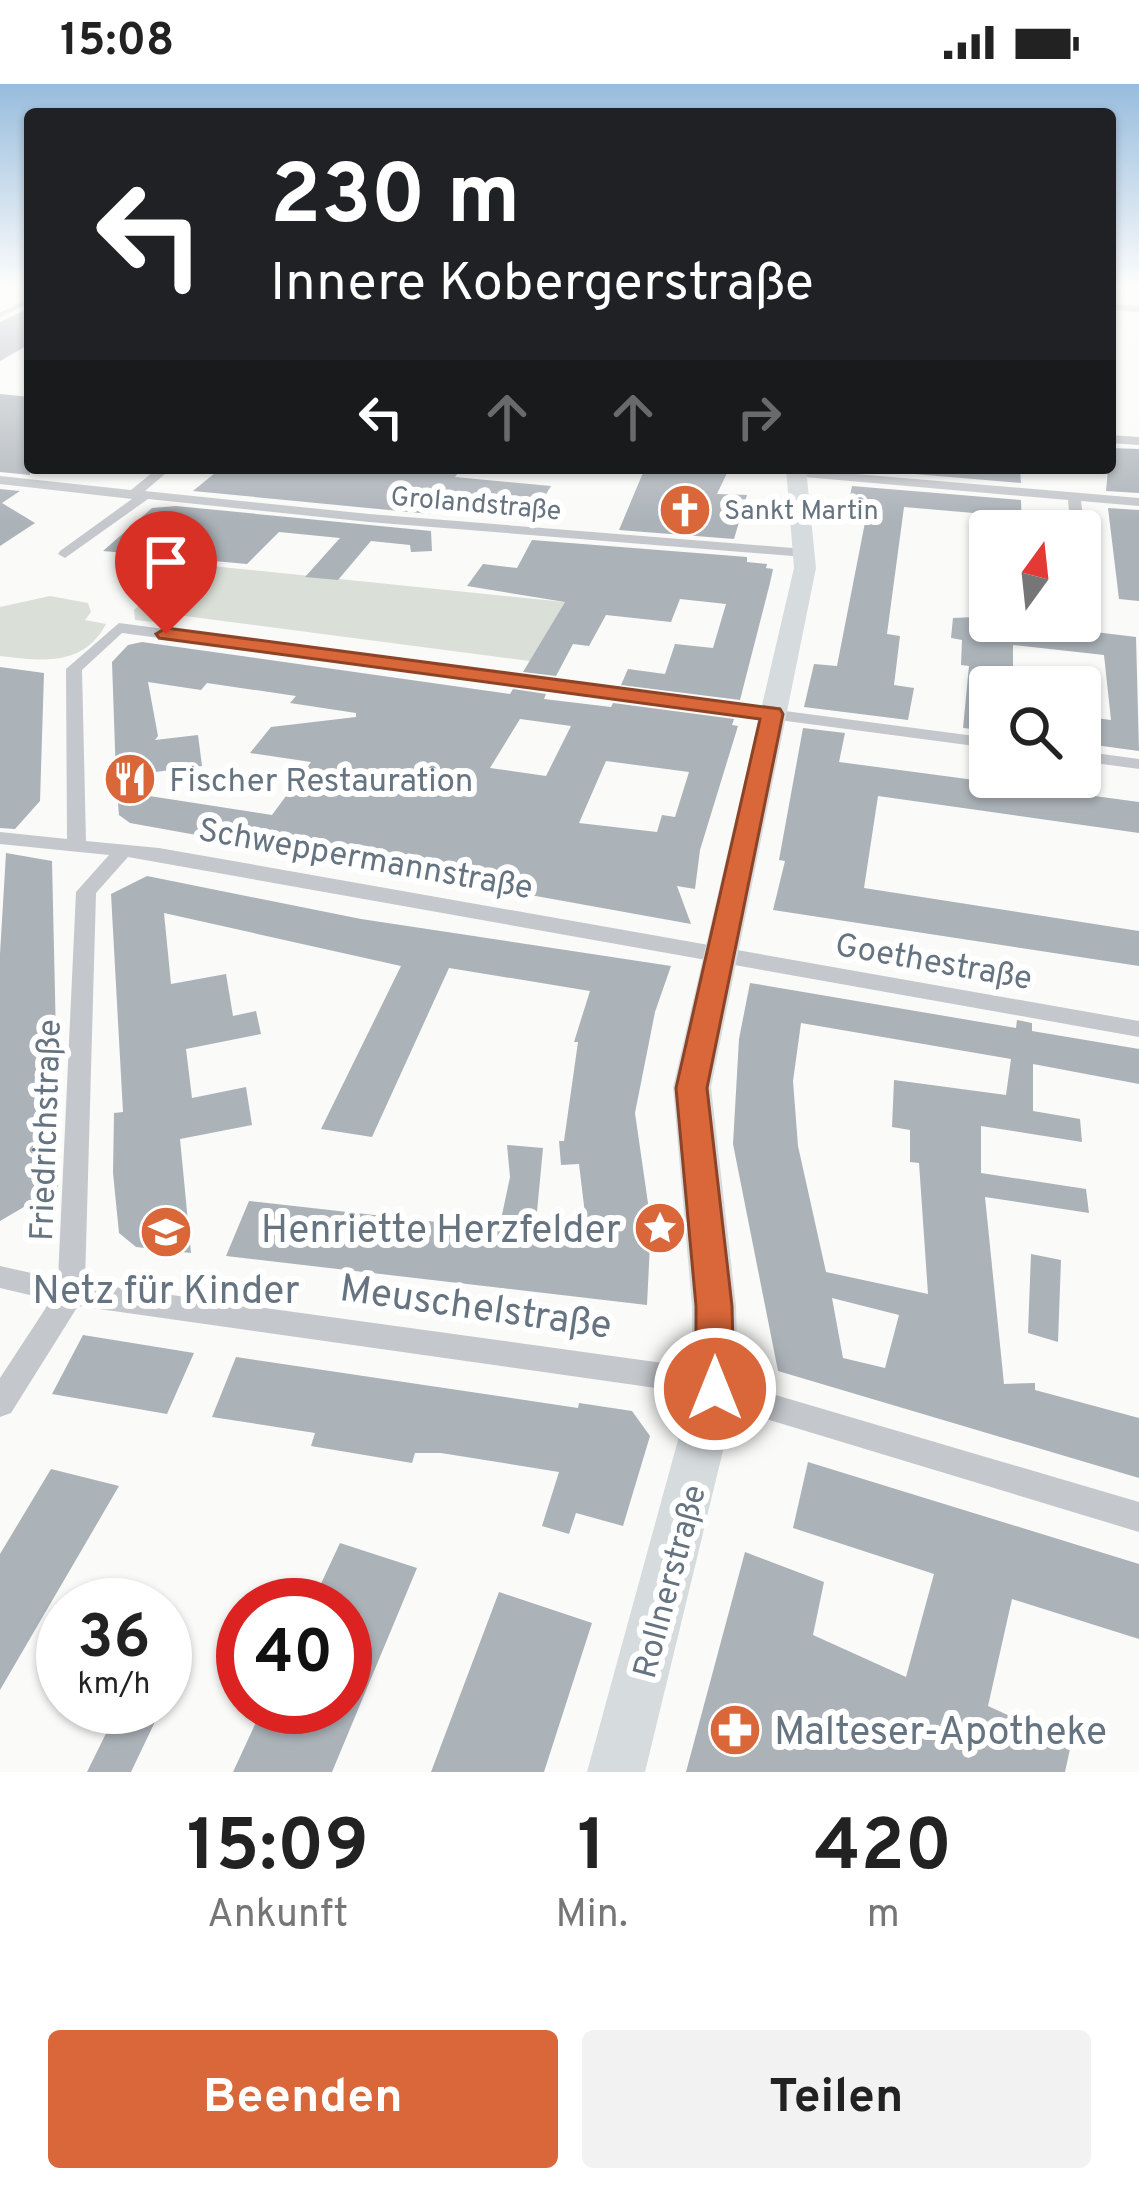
<!DOCTYPE html>
<html lang="de">
<meta charset="utf-8">
<style>
body{margin:0;font-family:Overpass,sans-serif;background:#f2f2f2;color:#222;height:100vh;display:flex;flex-direction:column;font-size:45px;white-space:nowrap}
*{box-sizing:border-box;margin:0}
p{font-size:39px;color:#767676}
.icon{flex:none;width:66px;height:66px;fill:none;stroke:currentColor;stroke-width:2;stroke-linecap:round;stroke-linejoin:round}
.map{position:relative;height:1688px;overflow:hidden}
.details{display:flex;flex-direction:column;background:#fff;flex:1}
.details>*{flex:none}
.top-card{position:absolute;left:24px;top:24px;width:1092px;height:366px;border-radius:12px;box-shadow:0 3px 9px #0004;background:#202124;color:#fff;overflow:hidden}
.needle{width:78px;rotate:15deg}
.buttons{position:absolute;left:969px;top:426px;display:grid;gap:24px}
.buttons a{display:grid;place-items:center;width:132px;height:132px;border-radius:12px;background:#fff;box-shadow:0 3px 9px #0004;font-size:60px}
.speed{position:absolute;left:36px;top:1494px;display:flex;gap:24px;font-size:60px;font-weight:700;text-align:center}
.speed>*{display:grid;place-content:center;width:156px;height:156px;border-radius:50%;background:#fff;box-shadow:0 3px 9px #0004;line-height:1}
.speed small{font-size:30px;font-weight:400}
.speed .limit{border:18px solid #d22;background:#fff;color:#111}
.pin{position:absolute;display:grid;place-items:center;width:102px;height:102px;color:#fff;margin:-123px -51px;border-radius:50% 50% 50% 0;rotate:-45deg;box-shadow:0 0 12px #0007}
.pin .icon{rotate:45deg}
.me{position:absolute;width:132px;margin:-66px;rotate:0deg;stroke-linejoin:round;filter:drop-shadow(0 0 9px #0008)}
.turn{display:flex;align-items:center;gap:42px;height:252px;padding:0 48px;font-size:54px}
.turn .icon{width:156px;height:156px;stroke-width:2.5}
.turn b{display:block;font-size:84px;line-height:102px}
.lanes{display:flex;align-items:center;height:114px;padding:0 48px;background:#0003;justify-content:center;gap:60px;direction:ltr}
.lanes .off{opacity:.35}
.eta{display:flex;justify-content:space-evenly;align-items:center;height:204px;text-align:center}
.eta b{font-size:72px;font-weight:700;line-height:84px}
.button{display:flex;gap:24px;margin-top:auto;padding:24px 48px}
.button a{flex:1;height:138px;border-radius:12px;background:#d96739;color:#fff;font-size:48px;font-weight:700;line-height:138px;text-align:center}
.button a+a{background:#f2f2f2;color:#222}
.status{display:flex;justify-content:space-between;align-items:center;height:84px;padding:0 60px;background:#fff;direction:ltr}
.status svg{height:33px;fill:currentColor}
.map>svg:first-child{display:block}
.green{fill:#dadfd7}
.building{fill:#abb2b8;fill-rule:evenodd}
.lines{fill:none;stroke-linecap:round;stroke-linejoin:round}
.lane{stroke:#c4c7cb;stroke-width:4.5}
.street{fill:#c4c7cb;fill-rule:evenodd}
.secondary{fill:#d6dbde;fill-rule:evenodd}
.route{fill:#d96739;stroke:#8d4325;stroke-width:3}
.labels{text-anchor:middle;stroke-width:12;stroke-linejoin:round;paint-order:stroke}
.far-street-label{font-size:27px;fill:#667481;stroke:#fff}
.far-poi-label{font-size:27px;fill:#667481;stroke:#fff;text-anchor:start}
.poi-label{font-size:33px;fill:#667481;stroke:#fff;text-anchor:start}
.street-label{font-size:33px;fill:#667481;stroke:#fff}
.near-poi-label{font-size:39px;fill:#667481;stroke:#fff;text-anchor:end}
.near-street-label{font-size:39px;fill:#667481;stroke:#fff}
</style>
<div class="status"><b>15:08</b><svg viewBox="0 0 49 12"><path d="M0 12V9h3v3zM5 12V6h3v6zM10 12V3h3v9zM15 12V0h3v12zM26 1h20v11H26zM47 4h2v5h-2z"/></svg></div>
<div class="map">
<svg width="1139" height="1688" viewBox="0 0 1139 1688">
<rect width="100%" height="100%" fill="#fafaf8"/>
<path class="green" d="M211,482l354,36 -35,59 -353,-46 -22,7 -20,-2 -1,-10 18,-17z
M50,512l38,7 3,9 -6,8 21,4c-22,43 -66,37 -106,32v-49z"/>
<path class="building" d="M30,224v36l-30,17v-39z
M0,310l30,3v78l-30,-3z
M1110,364l29,1v44l-33,-2z
M221,384h223l15,4 -4,5 96,9 -18,30 -104,-14 1,12 -237,-23z
M645,384l82,5 -10,21 30,1 -13,44 -115,-9z
M855,384h165l1,15 -166,-14z
M852,402l169,14 1,31h-38l1,-17 -81,-7 -17,127 13,2 -6,49 20,3 -6,32 -104,-13 10,-43 23,2 31,-159 -20,-2z
M0,405l20,2 -18,12 33,20 -35,23z
M176,422l255,25 1,20 -21,1 -1,-7 -39,-4 -33,39 -33,-3 35,-39 -61,-6 -32,32 -144,-13 49,-43z
M1108,424l31,2v91l-20,-2z
M532,456l215,17v5l20,2 -1,4 7,1 -3,14 -30,117 -119,-15 7,-16 37,5 10,-30 38,4 13,-44 -46,-5 -9,23 -65,-7 -17,31 -16,-2 -17,32 -33,-4 42,-70 -98,-16 16,-22 34,4z
M974,533l162,20 3,114 -59,-8v-27l31,4 -7,-65 -91,-10v26l-23,-3v63l-27,-3 6,-62 -8,-1 1,-25 -11,-2 2,-20z
M142,558l368,52 3,-5 33,5 -2,5 67,8 2,-4 121,16 -2,6 6,1 -38,124 -5,39 -18,-3 14,38 -561,-101 -11,-8 -2,-24 155,24 39,-53 -61,-9 21,-26 85,-10v-4l-66,-10 6,-7 -89,-13 -6,7 -53,-8 10,54 -3,4 43,-5 4,31 -86,11 -4,-115 16,-17zM520,635l51,7 -25,50 -56,-8zM606,677l83,11 -14,45 -13,-2 -5,17 -78,-9z
M0,583l44,6 -4,128 -25,28 -15,-1z
M803,644l42,5 -6,29 300,40v31l-261,-37 -14,92 275,43v35l-366,-56 12,-49 -6,-1z
M6,769l46,8 7,310 -1,16 -58,34v-267z
M147,792l214,43 310,47 -16,46 -20,101 16,111 -4,81 -421,-49 23,-55 250,28 11,-52 -3,-32 36,3 -8,85 53,6 -9,-75 -18,1 -2,-24h5l14,-99h-4l16,-51 -141,-23 -77,169 -51,-8 80,-163 -237,-53 7,71 55,-10 7,42 23,-5 5,23 -75,15 6,49 54,-11 6,38 -72,14 11,114 -55,-6 -17,-14 -6,-60 1,-60 9,-1 -12,-218z
M750,899l266,45 1,-8 15,3v8l107,18v35l-106,-20v47l47,8 2,23 -101,-16v47l105,16 3,24 -104,-16 19,187 31,-1v7l104,28v60l-361,-107 -45,-227 6,-105zM801,939l210,36 -5,36 -112,-15 -2,47 18,3v32l9,1 9,131 -102,-22 -28,-126 -5,-65zM832,1214l67,17 -14,53 -42,-10z
M1031,1170l30,6 -3,82 -30,-9z
M83,1251l111,18 -27,61 -115,-20z
M236,1273l342,51 1,-5 53,8 18,25 -27,90 -47,-13 -7,21 -27,-8 17,-54 -118,-19h-26l-3,10 -101,-17 4,-13 -103,-16z
M808,1378l331,102v75l-127,-40 -24,107 83,38 -6,28h-379l59,-220 79,30 -11,53 93,42 28,-103 -141,-46z
M51,1385l68,17 -119,204v-136z
M340,1459l77,25 -85,204h-99l30,-65h82v-102h-34z
M499,1508l93,31 -48,149h-113z
M165,1554l26,7 -26,55z
M119,1623h43l-31,65h-44z"/>
<g class="lines">
<path class="lane" d="M0,231l30,-15"/>
<path class="street" d="M1110,220l29,2v6l-29,-2z
M1110,351l29,2v8l-29,-2z
M158,384h14l-27,23 224,23 436,35 7,4 -7,4 -436,-35 -221,-23 -83,59 -7,-4 2,-3 72,-52 -132,-15v-8l131,14z
M797,385l342,29v8l-58,-5 4,30 -5,4v-4h-9l-3,-31 -275,-24 -2,-3z
M1080,466l7,4v18l-7,4z
M119,539l871,115v10l-868,-115 -40,37 4,171 73,7 980,173v16l-1011,-180 -32,36 -11,390 585,81 469,138v30l-469,-142 -592,-84 -67,107 -11,4v-39l51,-78 -51,-12v-22l58,13 18,-387 33,-37 -109,-11v-12l67,7 -1,-170z
M1080,667l59,8v10l-59,-8z"/>
<path class="secondary" d="M786,384h20l10,100 -105,519 25,219 2,83 -93,383h-58l105,-383v-83l-19,-219 121,-519z"/>
</g>
<linearGradient id="sky" x2="0" y2="1"><stop stop-color="#97bcdd"/><stop offset="0.46" stop-color="#fdfdfc"/><stop offset="1" stop-color="#fdfdfc" stop-opacity="0"/></linearGradient>
<rect width="1139" height="439" fill="url(#sky)"/>
<path class="route" d="M166,544l614,81 3,5 -76,374 25,218 2,83 -6,12 -13,5 -14,-5 -5,-12v-83l-20,-218 84,-369 -601,-81 -3,-4z"/>
<defs>
<g id="church-disc" transform="scale(2.7)"><circle r="9.5" fill="#d96739" stroke="#fff"/><path d="M-1.2-6h2.4v3.5h3.3v2.4h-3.3V6h-2.4V-.1h-3.3v-2.4h3.3Z" fill="#fff"/></g>
<g id="restaurant-disc" transform="scale(2.7)"><circle r="9.5" fill="#d96739" stroke="#fff"/><path d="M-5-6h1v4h1v-4h1v4h1v-4h1v5L-1.5 .5V6h-2V.5L-5-1ZM5-6V6H3V1.5H1.5Q1.5-4 5-6Z" fill="#fff"/></g>
<g id="sight-disc" transform="scale(2.7)"><circle r="9.5" fill="#d96739" stroke="#fff"/><path d="M0-6L1.8-2.2L6-1.7L2.9 1.2L3.7 5.4L0 3.3L-3.7 5.4L-2.9 1.2L-6-1.7L-1.8-2.2Z" fill="#fff"/></g>
<g id="school-disc" transform="scale(2.7)"><circle r="9.5" fill="#d96739" stroke="#fff"/><path d="M0-5L7-2L0 1L-7-2ZM-4 1L0 2.5L4 1V4Q0 6-4 4Z" fill="#fff"/></g>
<g id="pharmacy-disc" transform="scale(2.7)"><circle r="9.5" fill="#d96739" stroke="#fff"/><path d="M-2-6h4v4h4v4h-4v4h-4v-4h-4v-4h4Z" fill="#fff"/></g>
</defs>
<g fill-rule="evenodd">
<use href="#church-disc" x="685" y="426"/>
<use href="#restaurant-disc" x="130" y="695"/>
<use href="#sight-disc" x="660" y="1144"/>
<use href="#school-disc" x="166" y="1148"/>
<use href="#pharmacy-disc" x="735" y="1646"/>
</g>
<g class="labels">
<g class="far-street-label">
<text transform="translate(476 419) rotate(5)" y="9">Grolandstraße</text>
</g>
<g class="far-poi-label">
<text x="724" y="435">Sankt Martin</text>
</g>
<g class="poi-label">
<text x="169" y="707">Fischer Restauration</text>
</g>
<g class="street-label">
<text transform="translate(366 773) rotate(10)" y="12">Schweppermannstraße</text>
<text transform="translate(934 876) rotate(10)" y="12">Goethestraße</text>
<text transform="translate(44 1046) rotate(-88)" y="12">Friedrichstraße</text>
<text transform="translate(668 1497) rotate(-75)" y="12">Rollnerstraße</text>
</g>
<g class="near-poi-label">
<text x="621" y="1158">Henriette Herzfelder</text>
<text x="166" y="1219" text-anchor="middle">Netz für Kinder</text>
<text x="774" y="1660" text-anchor="start">Malteser-Apotheke</text>
</g>
<g class="near-street-label">
<text transform="translate(476 1221) rotate(8)" y="14">Meuschelstraße</text>
</g>
</g>
</svg>
<div class="buttons">
<a><svg class="needle" viewBox="-14 -14 28 28"><path d="M0-13l5 13h-10z" fill="#e53935"/><path d="M0 13l5-13h-10z" fill="#767676"/></svg></a>
<a><svg class="icon" aria-label="search" viewBox="0 0 24 24"><circle cx="10" cy="10" r="6"/><path d="M15 15l6 6"/></svg></a>
</div>
<div class="speed"><div>36<small>km/h</small></div><div class="limit">40</div></div>
<div class="pin" style="left:166px;top:550px;background:#d93025"><svg class="icon" aria-label="arrive" viewBox="0 0 24 24"><path d="M6 21V4h12l-3 4 3 4H6"/></svg></div>
<svg class="me" style="left:715px;top:1305px" viewBox="-20 -20 40 40"><circle r="17" fill="#d96739" stroke="#fff" stroke-width="3"/><path d="M0-11L8 9 0 5-8 9z" fill="#fff"/></svg>
<div class="top-card">
<div class="turn"><svg class="icon" aria-label="left" viewBox="0 0 24 24"><path d="M17 20v-9H6M10 6l-5 5 5 5"/></svg><div><b>230 m</b>Innere Kobergerstraße</div></div>
<div class="lanes"><svg class="icon" aria-label="left" viewBox="0 0 24 24"><path d="M17 20v-9H6M10 6l-5 5 5 5"/></svg><svg class="icon off" aria-label="ahead" viewBox="0 0 24 24"><path d="M12 20V5M6 11l6-6 6 6"/></svg><svg class="icon off" aria-label="ahead" viewBox="0 0 24 24"><path d="M12 20V5M6 11l6-6 6 6"/></svg><svg class="icon off" aria-label="right" viewBox="0 0 24 24"><path d="M7 20v-9h11M14 6l5 5-5 5"/></svg></div>
</div>
</div>
<section class="details">
<div class="eta">
<div><b>15:09</b><p>Ankunft</p></div>
<div><b>1</b><p>Min.</p></div>
<div><b>420</b><p>m</p></div>
</div>
<div class="button"><a>Beenden</a><a>Teilen</a></div>
</section>
